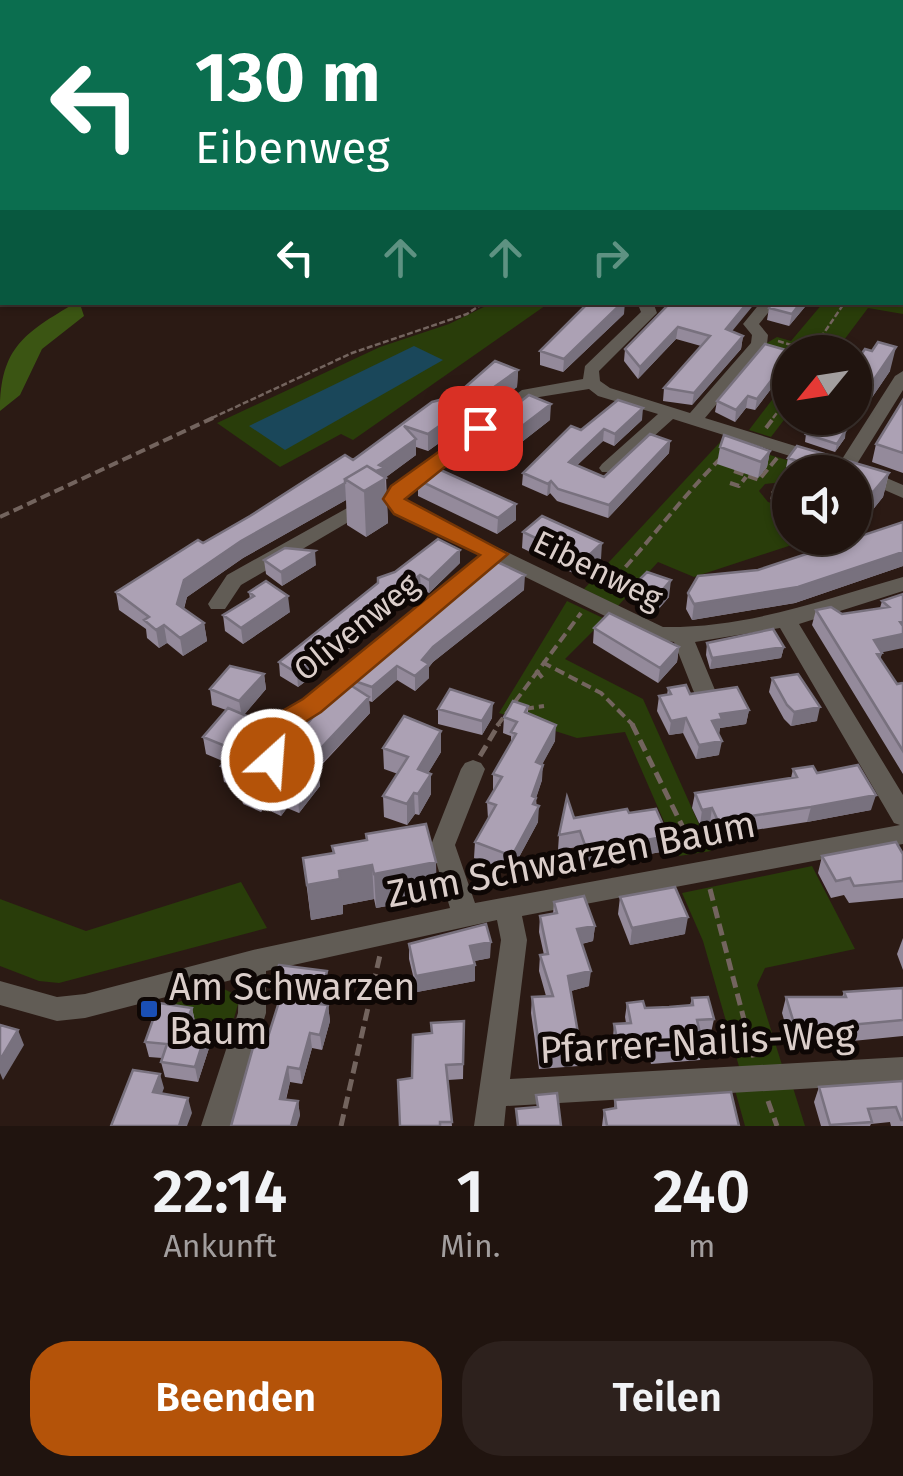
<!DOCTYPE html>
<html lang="de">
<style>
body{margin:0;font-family:"Fira Sans",sans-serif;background:#2d211d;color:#f1f3f6;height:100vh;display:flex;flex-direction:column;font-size:38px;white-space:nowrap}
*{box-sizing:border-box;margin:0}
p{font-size:32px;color:#a29e9e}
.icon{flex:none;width:55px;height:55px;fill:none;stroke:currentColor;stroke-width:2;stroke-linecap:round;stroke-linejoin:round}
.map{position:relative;height:1126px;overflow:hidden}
.panel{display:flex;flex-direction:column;background:#20140f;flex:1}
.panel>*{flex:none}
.hud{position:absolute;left:0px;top:0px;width:905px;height:305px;box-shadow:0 2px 8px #0004,0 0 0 2px #3d332f;background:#0b6e4f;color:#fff;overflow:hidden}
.needle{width:65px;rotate:240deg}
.buttons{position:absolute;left:772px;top:335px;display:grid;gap:20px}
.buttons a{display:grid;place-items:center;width:100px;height:100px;border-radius:50%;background:#20140f;box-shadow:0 2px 8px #0004,0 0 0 2px #3d332f;font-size:50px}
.pin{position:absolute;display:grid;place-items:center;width:85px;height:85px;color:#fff;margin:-42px;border-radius:20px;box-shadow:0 5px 15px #0006}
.me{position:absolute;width:110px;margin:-55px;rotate:26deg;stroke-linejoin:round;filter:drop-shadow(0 0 8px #0008)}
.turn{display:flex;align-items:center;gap:35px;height:210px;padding:0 30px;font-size:45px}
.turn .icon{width:130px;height:130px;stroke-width:2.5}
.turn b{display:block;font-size:70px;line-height:85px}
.lanes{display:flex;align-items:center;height:95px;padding:0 30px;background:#0003;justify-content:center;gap:50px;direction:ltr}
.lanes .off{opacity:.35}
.eta{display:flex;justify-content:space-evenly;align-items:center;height:170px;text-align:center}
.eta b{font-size:60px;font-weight:600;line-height:70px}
.cta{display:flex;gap:20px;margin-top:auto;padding:20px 30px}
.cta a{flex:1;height:115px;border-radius:40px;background:#b45309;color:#fff;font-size:40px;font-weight:600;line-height:115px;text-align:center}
.cta a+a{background:#2d211d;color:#f1f3f6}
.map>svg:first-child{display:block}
.green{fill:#293d0a}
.forest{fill:#3b5513}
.water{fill:#1a475a}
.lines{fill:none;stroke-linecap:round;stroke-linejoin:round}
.path-far2{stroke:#73645e;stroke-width:2.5;stroke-dasharray:6 2.5;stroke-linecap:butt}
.path-far1{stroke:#73645e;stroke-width:4;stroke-dasharray:10 5;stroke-linecap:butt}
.path{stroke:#73645e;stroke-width:5;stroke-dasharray:12 6;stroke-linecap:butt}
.street{fill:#615c55;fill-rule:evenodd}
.wall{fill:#948a9b}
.shaded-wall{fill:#78717e}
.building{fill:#aca1b4;stroke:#78717e;stroke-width:2.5}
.route{fill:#b45309;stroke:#753606;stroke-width:2.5}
.transit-dot{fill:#1a4fb4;stroke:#0e0705;stroke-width:4}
.labels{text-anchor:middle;stroke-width:10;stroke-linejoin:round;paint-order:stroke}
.street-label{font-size:32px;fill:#dbceca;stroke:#0e0705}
.near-street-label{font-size:38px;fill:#dbceca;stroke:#0e0705}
.near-poi-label{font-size:38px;fill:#dbceca;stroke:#0e0705;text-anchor:start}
</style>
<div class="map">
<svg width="903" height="1126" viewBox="0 0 903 1126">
<rect width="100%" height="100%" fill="#2b1a14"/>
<path class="green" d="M903,270v44l-35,-6 -33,44h-45v7l-25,-15 12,-7 14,4 32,-38 79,-1z
M492,303h57l-196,137 -12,-6 -61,33 -63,-44 163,-76 69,-23z
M790,376v36l-19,25 -22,-7z
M722,440l28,8 14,13 6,-6 27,8 -14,19 -18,2 -6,7 9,11 22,7v29h23l-119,39 -36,-15 -40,44 -34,-17z
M567,601l38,18 -40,40 78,40 68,152 -32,5 -54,-124 -48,6 -78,-25z
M812,866l43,83 -90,19 -8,17 25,80 -42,5 -37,-129 -21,-48z
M241,882l26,46 -208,55 -20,-2 -39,-15v-67l86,32z
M224,989l16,8 -9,32 -95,-15z
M790,1078l15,48h-60l-12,-43z"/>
<path class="forest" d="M75,303h12l-6,4 3,9 -42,33 -22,46 -20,16c0,-64 25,-78 75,-108z"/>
<path class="water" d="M414,346l29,14 -158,90 -36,-24z"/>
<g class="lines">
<path class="path-far2" d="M457,0l4,2
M564,2l5,-2
M898,302l5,2
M778,341l33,10
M811,352l34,-50
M212,418l140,-65 115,-39 18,-12
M773,418l17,-23"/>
<path class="path-far1" d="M766,428l9,-12
M734,471l25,9 18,-22
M787,473l-17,24 20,7
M730,483l9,3 7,-9
M0,517l217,-101
M605,589c41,-42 74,-89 116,-131
M542,662l59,31 33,33
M536,670l9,11
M524,709l20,-3
M497,726l84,-113"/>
<path class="path" d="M632,724l63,128
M480,756l19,-32
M710,889l44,169
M768,1101l9,25
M341,1126l39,-171"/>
<path class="street" d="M637,302h16l4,11 -58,58 1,10 10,7 80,25 61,-70 1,-8 -9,-11 18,-22h16l-18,22 9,11 -1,9 -62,74 116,36 3,4 -3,4h-12l-136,-43 -59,53h-12l-3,-4 3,-4 56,-50 -60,-18 -9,-7 -56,9 -129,101 5,6 254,122c86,1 159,-27 240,-50v14l-104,33 104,171v49l-381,72 5,24 -17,139 393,-22v26l-397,23 -2,20h-30l27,-186 -4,-20 -231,51v42l-35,113h-30l37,-113 1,-35 -154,40 -28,3 -57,-16v-24l57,16 28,-3 168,-44 197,-42 -19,-63 30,-76 4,-6 8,-3 8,3 4,6 -30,76 20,58 425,-78 -6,-2 -114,-195 -85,14 20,48 -3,6h-16l-3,-6 -19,-48 -22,-3 -155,-76 -177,148 -24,15 -16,40 -8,3 -8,-3 -4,-6 18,-45 26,-16 178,-144 -87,-42 -10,-14 7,-13 130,-96 61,-11 2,-13 56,-54z
M903,371v19l-48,77 -3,4h-12l-3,-4 58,-91z
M861,467l42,18v13l-48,-21 -3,-5z
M367,497l9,6 -2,4 -133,78 -16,24h-14l-3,-5 19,-29z"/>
</g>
<path class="wall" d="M671,302l72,34 -2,13 -49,56 -29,-4 1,-13 37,-42 -25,-7 -38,40 -14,-18 1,-12z
M772,302h37l-20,24 -22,-6 2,-12z
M624,314l-61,58 -23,-7v-14z
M786,350l-2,22 -29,38 -9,-2 -11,14 -20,-10 2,-11z
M855,363l35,8 -34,50 -13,-3h12z
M518,370l-1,17 -89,64 -12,-4v8l-30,22 2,46 -22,14 -19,-12 -1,-25 -103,58 -56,39 -3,12 20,14 3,18 -24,15 -16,-13 -8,5 -12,-10 -1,-9 -27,-19 -3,-18 237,-132 102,-64z
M903,400v73l-31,-11 4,-18z
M550,420l-46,36 -21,-9v-16z
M642,420l-28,26 -11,-5 -26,24 27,12 66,-36 -1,12 -61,65 -51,-17 -7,-8 -3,3 -25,-11 1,-12 58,-43z
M806,434l39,4 -10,14 -30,-10z
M797,446l92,27 -6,24 -16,20 -12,-4v-41h-65v28l-6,-2 3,-15 -4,-1 5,-24z
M720,447l50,4 -3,16 -9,11 -41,-14z
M418,480l98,24v16l-19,14 -79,-38z
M903,522v44l-108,37 -103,17 -6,-11 2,-16z
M523,532l78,27 -20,18 -59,-29z
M264,560l52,5 -34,21 -16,-12z
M460,563l-31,30 -8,-4 -51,38v6l-72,54 -18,-11 -1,-14 99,-79z
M634,585l35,12 -13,15 -23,-10z
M524,590l-91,72 -4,5v11l-14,13 -18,-11 -25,22 -3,-1 1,12 -53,57h1l2,16 -21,27 -12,-5 -6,8 -17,-8 -3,4 -18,-8 -3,-15 -16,-7 -3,-16 4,-4 -19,-8 -3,-17 23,-27 -14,-5 -2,-16 54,-15 2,15 -22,26 13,21 -16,18 20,9 14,-2 72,-78 -1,-5 33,-24 69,-55v-4z
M249,592l41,20 -47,32 -18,-13 -2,-16 27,-16z
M903,594l-23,65 17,25h6v90l-91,-149 4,-15 26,4 38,-6 2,-7z
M594,628l85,19 -2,15 -19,21 -65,-40z
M707,643l77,4 -3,11 -71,11 -4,-14z
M772,678l45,43 -26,5 -7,-7 -15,-27z
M668,688l81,22 -3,14 -26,4 -1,6v21l-23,4 -13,-26 -14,2 -12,-24 2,-15 8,-1z
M528,706v8l27,27 -13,23v16l-6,18 2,24 -27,50 -37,-14 1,-16 13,-23 -1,-17 7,-12 -1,-1v-15l18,-30v-8l-8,-3 1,-16z
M438,709l54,9 -10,17 -44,-11z
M441,731v21l-13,21 3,1v20l-12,21 -4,-1 -8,11 -23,-8 -1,-21 15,-22 -14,-5 -1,-21z
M793,769l24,4 54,37 -64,12 -91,14 -6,-13 -10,2 -8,-17 3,-15 96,-15z
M629,813l37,38 -81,15 -7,-19 -20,3 1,-15 15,-17z
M332,846l105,51 -61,11 -2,-9 -31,6v9l-32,6 -8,-62 30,-5z
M903,854v44l-54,5 -5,-8 -13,3 -13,-25 4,-17z
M620,897l65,37 -55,11 -12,-31z
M554,902l41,24 -2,15 -11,3 7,42 -18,5 10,59 -2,16 -40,3 -8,-56 1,-16 14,-1 -7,-25 1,-16h4l-5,-23 1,-16 13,-2z
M903,938v32l-6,-16z
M409,944l81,14 -16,3 1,20 -58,11 -8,-33z
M327,971l1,15 -5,18 5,1 2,16 -8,29 -10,-2 -10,36 -12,-2 -4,18 12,1 2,15 -69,10 34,-80 16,-50 -4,-1 -3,-16z
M903,988v48l-111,11 -10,-34 4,-16h56l2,-5z
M692,998l22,21 -3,14 -11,1 3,12 -3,14 -49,4 -2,-8 -33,2 -3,-20 1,-14 12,-1 -1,-6 2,-14 18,5 45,-3z
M192,1008l3,13 17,18 -14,43 -33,-5 -4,-15 1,-4 -13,-1 -4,-15z
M464,1021l-1,58 -15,1 4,46h-52l12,-48 19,-44z
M903,1081v45h-12l-1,-4 -19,2 -1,2h-49l-7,-24 5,-15z
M615,1100l124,26h-137l2,-16 10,-1z"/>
<path class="shaded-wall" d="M782,0h14l-4,2h-17z
M623,302h2l-1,12 -61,58 1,-13z
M748,302h8l-32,39 2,-12z
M801,302h8l-20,24 3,-12z
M678,327l-2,12 -38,40 2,-12z
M743,336l-2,13 -49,56 2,-12z
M896,347l-6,24 -34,50 6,-24z
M786,361l-2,11 -29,38 2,-11z
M518,370l-1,17 -89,64v-17z
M748,396l-2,12 -11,14 1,-12z
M551,404l-1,16 -46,36v-16z
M643,408l-1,12 -28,26 1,-12z
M604,429l-1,12 -35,33 1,-12z
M846,430l-1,8 -10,14 2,-8z
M416,439v16l-31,23 3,45 -22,14 -2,-46 15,-26z
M670,441l-1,12 -61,65 1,-13z
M770,451l-3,16 -9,11 3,-16z
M889,473l-6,24 -16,20 6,-25z
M551,481l-1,12 -3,3 1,-12z
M345,483l1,17 -103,58 -56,39 -7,24 -3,-17 7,-24 57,-39z
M516,504v16l-19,14 1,-16z
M602,543l-1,16 -20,18 2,-16z
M460,550v13l-31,30v-13z
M315,551l1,14 -34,21 -1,-14z
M903,552v14l-108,37 -103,17 2,-16z
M420,575l1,14 -51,38v6l-72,54 -1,-14 68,-56z
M525,575l-1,15 -91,72 -4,5v11l-14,13v-15l7,-16 11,-13z
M671,580l-2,17 -13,15 2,-17z
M288,596l2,16 -47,32 -2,-16z
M903,621v27l-24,5h3l-4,15 -4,-28z
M204,623l3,18 -24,15 -3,-18z
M164,625l3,18 -8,5 -3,-18z
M679,647l-2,15 -19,21 2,-15z
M784,647l-3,11 -71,11 2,-11z
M397,666v14l-25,22v-15z
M264,674l2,15 -24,28 -3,-16z
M369,697l1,16 -64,67 -1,-15z
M493,703l-1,15 -10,17v-14z
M820,707l-3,14 -26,5 3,-14z
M749,710l-3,14 -26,4 -1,6 -9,1 2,-14 8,-7z
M686,718l-3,15 -14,2 2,-14z
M254,719l3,17 -25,29 -2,-17z
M556,725l-1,16 -20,37 1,-16z
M441,731v21l-23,38v-21z
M722,741l-3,14 -23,4 3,-14z
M543,765l-1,15 -6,18 -1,15 4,-7 -1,16 -27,50 1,-16z
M318,770l2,16 -21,27 -1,-16z
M431,774v20l-12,21 -1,-21z
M286,792l1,16 -6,8 -2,-16z
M262,793l2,15 -3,4 -2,-15z
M414,793l1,21 -8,11v-21z
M876,795l-5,15 -64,12 4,-15z
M712,808l-2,15 -10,2 2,-15z
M668,836l-2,15 -81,15 2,-15z
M436,862l1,35 -61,11 -2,-34z
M372,865l2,34 -31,6v9l-32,6 -4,-35 32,-14z
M688,917l-3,17 -55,11 2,-17z
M595,926l-2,15 -18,4 2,-16z
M491,942l-1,16 -20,4v-16z
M475,965v16l-58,11 -1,-16z
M327,971l1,15 -9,33 -1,-15z
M591,971l-2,15 -22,6 1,-16z
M328,1005l2,16 -8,29 -2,-15z
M192,1008l3,15 -8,-3z
M209,1023l3,16 -14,43 -3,-15z
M18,1030l6,15 -21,35 -3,-7v-13z
M310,1033l2,15 -10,36 -2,-15z
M288,1067l2,15 -8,32 -2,-15z
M160,1074l4,14 -7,19 -4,-15z
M188,1098l4,15 -5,13h-8z
M298,1101l2,15 -3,10h-6z"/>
<path class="building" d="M731,0h51l-7,2h-48z
M854,0h49v19l-1,-17h-51z
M589,302h34l-59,57 -24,-8z
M671,302h77l-22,27 17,7 -49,57 -30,-5 46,-52 -32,-9 -38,40 -15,-18z
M772,302h29l-9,12 -23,-6z
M878,342l18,5 -34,50 -7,-2v-32l10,-14 7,2z
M765,344l21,6 -6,9 6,2 -29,38 -9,-3 -12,14 -19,-9z
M495,361l23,9 -90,64 -24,-8 12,13 -37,26 6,3 -9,3 -9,-5 -22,13v4l-104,58 -57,39 -7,24 27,19 -24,15 -16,-13 -8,5 -12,-10 5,-3 -33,-25 82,-52 5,3 47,-27 95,-61 8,5 79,-58 23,-6z
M529,395l22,9 -47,36 -21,-9z
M618,400l25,8 -28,26 -11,-5 -35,33 35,15 46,-43 20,7 -61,64 -51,-16 -7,-8 -3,3 -25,-11 48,-47 10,4z
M903,400v53l-27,-9z
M818,418h19l9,12 -9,14 -31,-10z
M724,435l46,16 -9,11 -41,-15z
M797,446l92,27 -16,19 -18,-6v-14h-65v2h-1l8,-13 -9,-3z
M367,466l19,12 -22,13 -19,-12z
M434,467l82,37 -18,14 -80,-38z
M542,516l60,27 -19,18 -60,-29z
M903,522v30l-105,35 -104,17 -6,-11 10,-17 60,-6z
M438,539l22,11 -31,30 -9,-5 -55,42 5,3 -73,53 -18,-11 99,-79v-5l17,-6z
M285,548l30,3 -34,21 -17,-12z
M491,559l34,16 -92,72 -11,13 7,4 -14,12 -18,-10 -25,21 -26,-9 33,-24 72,-58 -3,-1z
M647,572l24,8 -13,15 -24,-10z
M266,581l22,15 -47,32 -18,-13 31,-19 -5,-4z
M903,594v27l-3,1 3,4v8l-29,6 8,13 -5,1 20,30 5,-1 1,1v67l-87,-141 15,-3 11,7 47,-7 -7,-6z
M609,613l70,34 -19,21 -66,-40z
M773,629l11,18 -72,11 -5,-15z
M230,666l34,8 -25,27 -29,-12z
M798,674l22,33 -26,5 -7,-7 -15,-27z
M344,681l25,16 -64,68 13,5 -20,27 -12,-5 -7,8 -17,-7 -3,4 -19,-8 9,-11 -28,-12 13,-15 27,12 4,-5 10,3z
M686,685l4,9 47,-7 12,23 -29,4 2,5 -10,2 10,20 -23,4 -13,-27 -15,3 -12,-25 12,-2 -3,-6z
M450,689l43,14 -11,18 -44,-12z
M513,701l15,5 -3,6 31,13 -20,37 7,3 -11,31 4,2 -3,6 6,2 -27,50 -37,-14 21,-37 -9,-3 15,-25 -9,-3 23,-40 -5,-2 6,-10 -13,-5z
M228,708l26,11 -24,29 -27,-11z
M404,716l37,15 -23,38 13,5 -13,20 -4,-1 -7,11 -24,-8 25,-39 -25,-9z
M858,765l18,30 -65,12 -93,14 -6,-13 -10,2 -7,-17 102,-16 -4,-8 20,-3 4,7z
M567,797l7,21 53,-9 2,4 27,-4 12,27 -81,15 -7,-20 -21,4z
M426,824l10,38 -62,12 -2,-9 -33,6 1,8 -33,6 -4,-27 31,-5 -2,-7 35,-6 -1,-6z
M896,842l7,12v27l-49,5 -4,-8 -14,3 -14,-25z
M675,887l13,30 -56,11 -12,-31z
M584,896l11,30 -18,3 14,42 -23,5 13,74 -41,3 -8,-56 21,-1 -13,-41 8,-1 -8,-38 17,-3 -3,-11z
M486,924l5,18 -21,4 5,19 -59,11 -7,-32z
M279,965l48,6 -9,33 10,1 -8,30 -10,-2 -10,36 -12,-2 -8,32 18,2 -7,25h-60l23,-82 11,2 14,-44 6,-21 -11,-2z
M903,988v32l-107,10 -10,-33h60l-2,-5z
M708,997l6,22 -17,1 6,26 -50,4 -1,-8 -34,2 -4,-20 17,-1 -4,-20 16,-2 2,7 24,-1 24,-2 -1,-7z
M159,1003l33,5 -5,12 22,3 -14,44 -34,-5 6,-18 -22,-2z
M464,1021l-1,43 -17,1 6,57h-12v4h-40l-2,-46 14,-2 1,-43 19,-2 -1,-10z
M0,1025l18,5 -18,30z
M133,1070l27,4 -7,18 35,6 -9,28h-68z
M903,1081v39h-2l-5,-13 -28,2 4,13 -42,3 -11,-38z
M731,1092l8,34h-132l-3,-16 12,-2 -1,-8z
M557,1093l4,33h-43l-2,-17 22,-2 -2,-12z"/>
<path class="route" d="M480,422l7,2v9l-82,66 103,55 -187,158 -24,15 -16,40h-18l-4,-7 18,-46 26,-15 177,-144 -86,-41 -11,-15 8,-13z"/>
<rect class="transit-dot" x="139" y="999" width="20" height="20" rx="5"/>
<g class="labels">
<g class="street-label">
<text transform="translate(598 570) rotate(26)" y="11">Eibenweg</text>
<text transform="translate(356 627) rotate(-39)" y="11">Olivenweg</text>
</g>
<g class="near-street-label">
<text transform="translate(571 859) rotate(-11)" y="13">Zum Schwarzen Baum</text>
<text transform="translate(697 1042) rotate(-3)" y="13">Pfarrer-Nailis-Weg</text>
</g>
<g class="near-poi-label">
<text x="169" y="1000">Am Schwarzen<tspan x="169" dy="44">Baum</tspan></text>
</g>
</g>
</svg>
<div class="buttons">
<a><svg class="needle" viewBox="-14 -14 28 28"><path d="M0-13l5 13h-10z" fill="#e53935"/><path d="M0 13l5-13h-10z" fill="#a29e9e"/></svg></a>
<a><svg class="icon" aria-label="sound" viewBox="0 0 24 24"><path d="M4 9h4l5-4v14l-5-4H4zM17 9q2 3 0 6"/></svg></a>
</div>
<div class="pin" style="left:480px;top:428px;background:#d93025"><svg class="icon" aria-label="arrive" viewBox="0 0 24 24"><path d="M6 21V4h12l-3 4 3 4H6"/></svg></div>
<svg class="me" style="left:272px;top:760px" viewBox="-20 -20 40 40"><circle r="17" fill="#b45309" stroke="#fff" stroke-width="3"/><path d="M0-11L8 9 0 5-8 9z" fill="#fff"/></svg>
<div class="hud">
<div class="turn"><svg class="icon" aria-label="left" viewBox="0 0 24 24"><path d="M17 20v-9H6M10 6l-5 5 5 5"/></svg><div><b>130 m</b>Eibenweg</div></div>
<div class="lanes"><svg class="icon" aria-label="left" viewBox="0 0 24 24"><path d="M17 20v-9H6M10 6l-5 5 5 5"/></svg><svg class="icon off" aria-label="ahead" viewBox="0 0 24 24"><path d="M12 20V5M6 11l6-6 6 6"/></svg><svg class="icon off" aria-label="ahead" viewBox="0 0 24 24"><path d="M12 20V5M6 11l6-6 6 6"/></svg><svg class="icon off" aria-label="right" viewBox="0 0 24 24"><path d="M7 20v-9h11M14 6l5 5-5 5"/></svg></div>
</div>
</div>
<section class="panel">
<div class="eta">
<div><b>22:14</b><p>Ankunft</p></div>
<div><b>1</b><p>Min.</p></div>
<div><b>240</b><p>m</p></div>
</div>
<div class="cta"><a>Beenden</a><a>Teilen</a></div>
</section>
